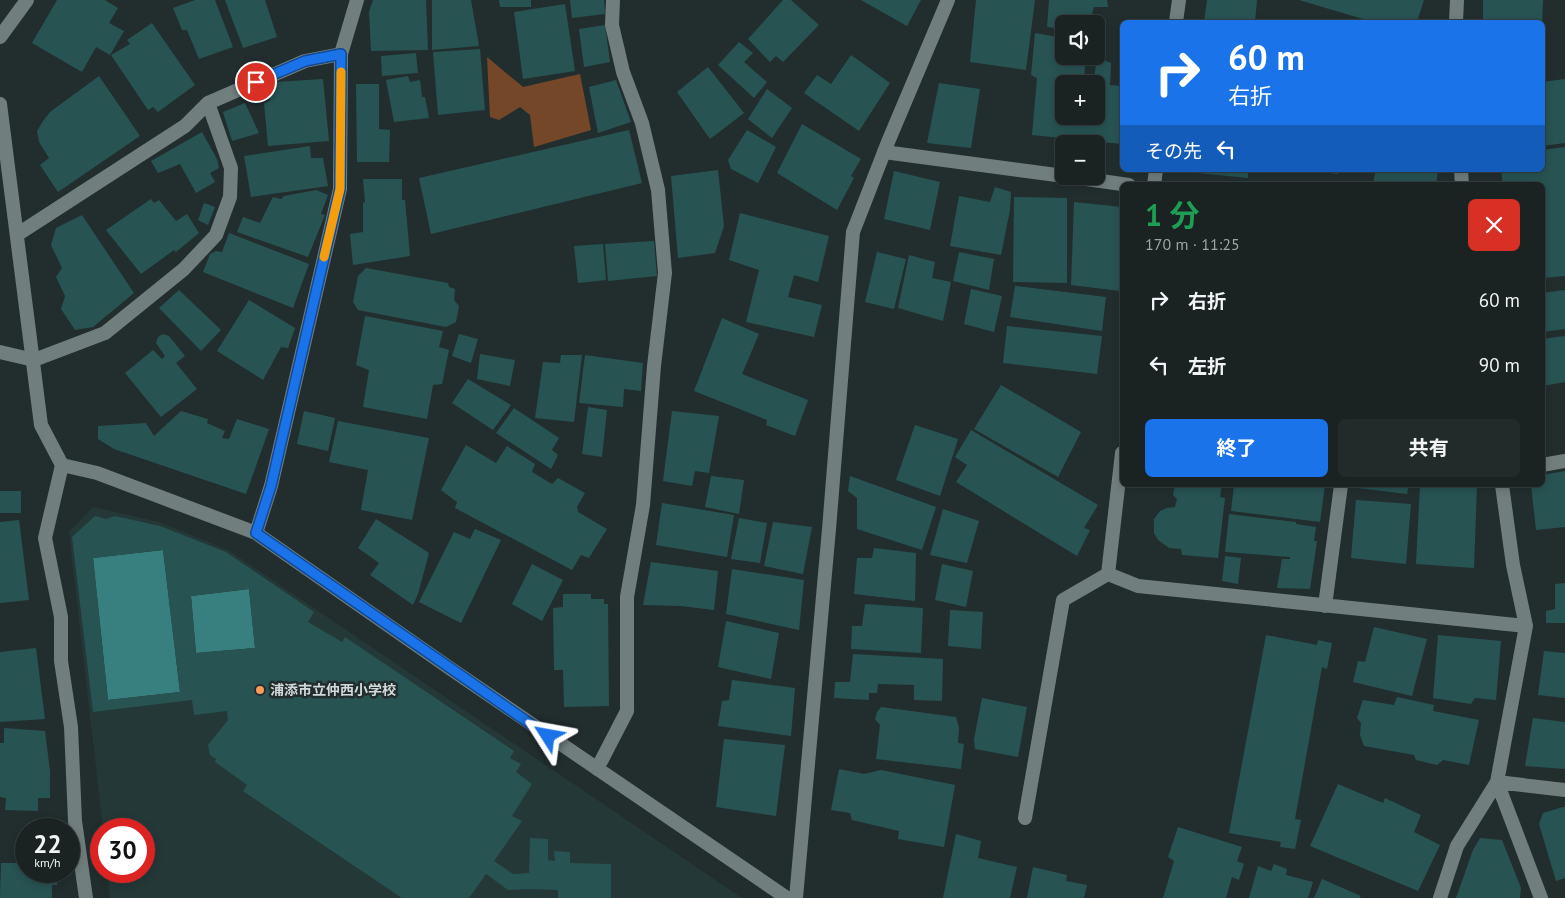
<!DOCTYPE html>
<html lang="ja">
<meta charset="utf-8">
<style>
body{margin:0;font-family:"PT Sans","Noto Sans JP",sans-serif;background:#232a2a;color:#f1f3f6;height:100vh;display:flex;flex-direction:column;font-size:19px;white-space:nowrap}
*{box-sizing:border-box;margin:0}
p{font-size:16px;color:#9fa4a5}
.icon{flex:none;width:28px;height:28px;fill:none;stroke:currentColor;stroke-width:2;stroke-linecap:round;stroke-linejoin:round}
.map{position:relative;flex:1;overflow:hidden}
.sheet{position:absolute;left:1120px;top:182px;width:425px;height:305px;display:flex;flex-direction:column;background:#1a2222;border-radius:8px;box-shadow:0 2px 8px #0003,0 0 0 1px #383f40}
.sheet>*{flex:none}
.hud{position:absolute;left:1120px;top:20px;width:425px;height:152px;border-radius:8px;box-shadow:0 2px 8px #0003,0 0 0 1px #383f40;background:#1a73e8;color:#fff;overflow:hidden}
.fabs{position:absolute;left:1055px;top:15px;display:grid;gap:10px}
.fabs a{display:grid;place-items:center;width:50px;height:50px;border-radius:8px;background:#1a2222;box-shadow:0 2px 8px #0003,0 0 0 1px #383f40;font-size:25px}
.speed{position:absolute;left:15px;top:818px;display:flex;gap:10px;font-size:25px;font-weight:700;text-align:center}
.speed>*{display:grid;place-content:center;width:65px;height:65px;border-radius:50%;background:#1a2222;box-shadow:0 2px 8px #0003,0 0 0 1px #383f40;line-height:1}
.speed small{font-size:12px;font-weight:400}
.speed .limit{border:8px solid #d22;background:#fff;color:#111}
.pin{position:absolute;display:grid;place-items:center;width:42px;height:42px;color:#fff;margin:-21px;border:2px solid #fff;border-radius:50%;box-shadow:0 1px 5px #0007}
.me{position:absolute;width:55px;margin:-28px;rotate:304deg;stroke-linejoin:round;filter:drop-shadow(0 0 4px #0008)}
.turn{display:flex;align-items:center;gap:18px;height:105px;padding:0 25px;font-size:22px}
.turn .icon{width:65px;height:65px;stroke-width:2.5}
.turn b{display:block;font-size:35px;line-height:42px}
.then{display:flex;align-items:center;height:48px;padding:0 25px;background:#0003;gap:10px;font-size:19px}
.round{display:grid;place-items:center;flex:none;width:52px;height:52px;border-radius:8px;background:#232a2a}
.headline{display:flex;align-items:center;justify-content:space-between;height:85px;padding:0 25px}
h1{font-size:30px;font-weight:700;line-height:38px;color:#1e9e55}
.cta{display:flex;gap:10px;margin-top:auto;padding:10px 25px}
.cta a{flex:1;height:58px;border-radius:8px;background:#1a73e8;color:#fff;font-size:20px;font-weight:700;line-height:58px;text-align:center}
.cta a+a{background:#232a2a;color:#f1f3f6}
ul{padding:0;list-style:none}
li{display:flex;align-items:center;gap:15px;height:65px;padding:0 25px}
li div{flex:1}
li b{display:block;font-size:19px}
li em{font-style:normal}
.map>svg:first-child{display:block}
.built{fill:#243837}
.green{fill:#754729}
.water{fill:#388080}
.building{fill:#285353;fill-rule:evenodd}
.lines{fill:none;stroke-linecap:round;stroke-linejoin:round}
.minor{stroke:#707e7d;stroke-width:14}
.tertiary{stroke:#707e7d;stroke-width:14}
.route-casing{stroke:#114b97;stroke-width:12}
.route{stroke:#1a73e8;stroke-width:9}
.slow{stroke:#f59e0b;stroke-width:9}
.poi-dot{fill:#fe9b59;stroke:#222e2e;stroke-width:2}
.labels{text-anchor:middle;stroke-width:5;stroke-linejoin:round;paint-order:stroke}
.poi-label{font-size:14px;font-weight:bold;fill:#d1d8d8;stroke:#222e2e;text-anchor:start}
</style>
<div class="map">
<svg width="1565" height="898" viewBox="0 0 1565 898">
<rect width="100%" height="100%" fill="#222e2e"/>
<path class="built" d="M93,507l66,15 69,28 514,348h-632l-3,-27h37v-42h-41l-34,-297z"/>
<path class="green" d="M487,57l36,30 57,-13 11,56 -57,17 -4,-32 -10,-8 -21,13 -9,-3z"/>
<path class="water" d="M163,550l17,142 -72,8 -15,-142z
M249,589l6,59 -59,5 -5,-57z"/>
<path class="building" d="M57,0h48l13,8 -9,15 15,8 -14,24 -14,-8 -14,25 -50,-29z
M195,0h20l18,47 -34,12 -12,-29h-5l-9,-22z
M225,0h40l12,37 -34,11z
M373,0h53l2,50 -57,1 -2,-39z
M432,0h39l8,46 -47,4z
M499,0h32v7h-31z
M570,0h34l1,14 -33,4z
M783,0h8l28,25 -36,37 -7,-6 -6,6 -22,-23z
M861,0h60l-14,26z
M976,0h59l-9,70 -56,-8z
M1049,0h58l1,7h-14l-4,15 -12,-2 -1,4h-13v5l-17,-2z
M1207,0h50l-2,22h-51z
M1299,0h125l-7,22h-44z
M1483,0h60l-1,22h-59z
M565,4l10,67 -52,8 -9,-67z
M152,23l43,62 -37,27 -5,-5 -5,3 -37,-55 19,-11 -3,-4z
M605,25l5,37 -26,5 -5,-38z
M1035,33l29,5v18h22l-2,23 10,1 2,-16 5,-5 10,4 -1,22 12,1v58l-90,-9 5,-57 -6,-3zM1064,84h32v32h-32z
M739,42l14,11 -9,9 23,20 -13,16 -36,-33z
M480,49l5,61 -47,5 -5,-63z
M416,53l2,20 -36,3 -1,-20z
M851,55l39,28 -31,48 -55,-38 13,-18 14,9z
M708,67l36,46 -34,26 -33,-47z
M99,76l41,60 -82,56 -18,-27 9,-7 -10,-16 -2,-11 6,-10 7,-9z
M408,76l2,6 10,-2 2,17h3l4,21 -35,4 -8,-42z
M323,79l6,62 -61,5 -4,-43 6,-3v-15l6,-3z
M1565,79v64l-23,3v-64z
M616,80l15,42 -33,11 -9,-46z
M939,83l41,6 -9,59 -44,-5z
M356,84h23v45l11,1 -1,32h-32z
M767,89l25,19 -20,30 -24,-19z
M245,103l14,30 -27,8 -9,-29z
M802,124l59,35 -10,17 3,2 -17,32 -60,-37z
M629,130l13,53 -211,51 -12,-56z
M747,130l29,17 -18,36 -27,-14 -3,-9z
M202,132l15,27 2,9 -9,5 5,9 -19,11 -16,-29 -22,9 -7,-12z
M310,146l1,12h12l5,28 -77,11 -7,-41z
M1565,147v129l-23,2v-93h-39l-2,-15h41v-20z
M718,170l6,56 -9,27 -37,5 -7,-82z
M1177,170h71v8l-71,-7z
M1311,170h28l-1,4 -27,-3z
M1367,170h71l-2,15h-63l2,-12z
M894,171l46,11 -10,48 -46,-11z
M363,179h39v21h3l5,56 -57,9 -3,-31 13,-2v-29l2,-1z
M995,187l16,5 -1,18 -9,45 -51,-9 9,-50 31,6z
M316,190l12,5 -7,19 4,1 -17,42 -71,-25 6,-15 17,6 13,-26 8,2 3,-3z
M1014,197l53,1v85l-54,-1z
M151,199l3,4 5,-3 17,21 11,-7 12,19 -23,19 -2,-2 -33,24 -35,-44z
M1074,202l48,5v63l-2,21 -49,-6z
M204,203l11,4 -7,18 -10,-5z
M740,213l89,23 -11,46 -24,-7 -6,22 34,8 -8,32 -68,-15 13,-52 -30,-10z
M82,215l52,78 -41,34 -18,3 -14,-21 4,-13 -9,-19 6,-9 -11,-23 5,-17z
M229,233l80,31 -16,44 -90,-36 7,-18 6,-3 6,1z
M654,241l3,35 -49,5 -3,-37z
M603,244l3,36 -28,3 -4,-37z
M877,252l29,7 -12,50 -29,-7z
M959,252l35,7 -5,31 -36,-9z
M909,255l26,7 -3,16 19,4 -8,39 -45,-13z
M366,268l82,15 1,4 6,2 -1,11 5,6 -3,16 -10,5 -88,-17 -5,-8 5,-26z
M1015,286l91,11 -4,34 -92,-14z
M971,289l31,7 -8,36 -30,-8z
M179,290l42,40 -20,21 -42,-43z
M1565,290v39l-23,3v-39z
M249,300l46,28 -7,20 -7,-1 -18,33 -46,-29z
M365,316l78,15 -4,16 10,3 -7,34 -9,1 -6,34 -64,-12 6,-37 -13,-5z
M722,318l37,16 -17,40 66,26 -13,36 -29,-11 1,-5 -73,-29z
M1007,326l95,10 -5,38 -94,-11z
M163,334l6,2 16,20 -9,7 21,26 -36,28 -36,-44 28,-23 9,9 3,-3 -9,-13 2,-6z
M459,334l19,5 -7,24 -19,-7z
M1565,336v46l-23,4v-47z
M480,354l35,6 -5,26 -33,-7z
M561,355h21l-8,67 -39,-4 8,-56 17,1z
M585,355l58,8 -2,28 -17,-2 -1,18 -44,-4z
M468,379l43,26 -18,25 -41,-27z
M1001,385l80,47 -23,45 -84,-48z
M588,407l19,3 -5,47 -20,-3z
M514,408l45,30 -7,12 6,5 -7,14 -55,-36z
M181,411l27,8 -1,4 18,8 -3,7 7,1 8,-20 32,10 -23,65 -132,-45 -16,-10v-13l48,-3 8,13z
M304,411l31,7 -7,33 -31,-7z
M672,411l47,5 -10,57 -14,-2 -3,15 -29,-5z
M338,421l91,17 -17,82 -51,-10 7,-40 -39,-8z
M915,425l43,14 -18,57 -44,-16z
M971,430l127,75 -14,23 6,2 -13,26 -121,-74 11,-17 -12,-8z
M466,445l30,18 11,-17 28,18 -3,8 20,12 6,-6 27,15 -8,14 1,5 29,17 -18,29 -8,-3 -9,15 -117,-62 2,-6 -16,-12z
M1565,471v56l-29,3 -5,-45h11v-10z
M711,476l33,4 -5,34 -34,-7z
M850,476l86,31 -14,43 -65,-21v-31l-9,-7z
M1175,485h47l-2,12 5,1 -7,60 -36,-3 -1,-6 -12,-1 -11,-8 -4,-7v-14l6,-8 7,-3 8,-1 2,-8 -4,-4z
M1234,485h91l-5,37 -89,-11z
M1357,485h52l-2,9 -50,-6z
M1420,485h57l-3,83 -58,-4z
M0,491h21v22h-21z
M1356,500l55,4 -5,60 -55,-6z
M662,503l72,12 -7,42 -71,-12z
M943,509l36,12 -12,42 -37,-8z
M1229,514l67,8v2l20,3 -2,14h3l-7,48 -33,-1 5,-29h8v-2l-65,-5z
M95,516l11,3 9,-3 45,10 66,26 88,60 -6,10 34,20 3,-5 169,114 -4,7 11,6 -5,8 16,12 -20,32 10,5 -28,40 19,13 16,-1 1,-35 18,1v21l7,1 -1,-10 16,1v11l41,1v34h-53v-8l-29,-1 -21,1 -22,-16 -17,24h-67l-159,-107 4,-6 -32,-23 1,-3 -6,-4 -2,-10 20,-25 -1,-9 -33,4 -2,-15 -99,12 -21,-175zM163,550l17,142 -72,8 -15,-142zM249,589l6,59 -59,5 -5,-57z
M739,518l28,5 -7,40 -29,-4z
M376,519l53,34 -11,41 -5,11 -43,-30 9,-12 -21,-15z
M19,520l10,80 -29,3v-81z
M773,522l39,5 -9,47 -39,-8z
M475,529l26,11 -40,83 -42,-21 35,-70 16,7z
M874,548l42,5 -1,48 -61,-7 3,-36h15z
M1225,556l16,2 -3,26 -16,-3z
M651,562l67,9 -4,39 -33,-4 -38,-1z
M532,564l31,16 -21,41 -30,-17z
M942,564l31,7 -7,36 -31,-7z
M732,569l72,11 -5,50 -73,-16z
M1565,583v40h-19v-12l9,-2v-25z
M563,594h28v5h13v5h4l1,102 -45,1 -1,-37h-9l-1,-62 10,-1z
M865,604l58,4 -2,45 -70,-4 1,-23h10z
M950,610l33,2 -2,37 -33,-3z
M726,621l53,12 -8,46 -53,-12z
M1374,627l53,12 -15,57 -59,-14 5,-21 7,1z
M1266,635l51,10 1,-5 14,3 -5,26 -5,-2 -27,152 6,1 -6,29 -15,-2 1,-5 -52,-9z
M1438,635l63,6 -5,59 -21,-2 -4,6 -38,-6z
M36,648l9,71 -45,3v-70z
M1544,651l21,2v45l-27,-3z
M853,654l90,5 -1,42 -28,-1v-15l-36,-1 -1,9h-8v7l-35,-2 1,-16h15z
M732,680l63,8 -4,48 -73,-10 4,-25 7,-1z
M1397,697l37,8 -1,6 46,9 -10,45 -26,-5 -6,5 -21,-5 -2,-5 -50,-9 -4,-11 1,-12 -4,-5 6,-18 31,5z
M982,698l45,9 -9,50 -43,-8 -1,-10z
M881,707l75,10 3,11 -1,15 6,1 -3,25 -85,-10 4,-34 -5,-6 2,-7z
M1533,718l32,4v47l-40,-3z
M4,728l41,3 5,40v27h-12v13l-33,-1 1,-12 -6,-1v-54h4z
M724,739l61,6 -9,71 -60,-9z
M839,769l25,5 17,-4 74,15 -11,62 -46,-8 1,-8 -47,-11 -2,-7 -19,-3z
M1338,784l45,19 2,-5 36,17 -7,17 26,13 -22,46 -108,-45z
M1563,807h2v71l-9,3 -17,-57 4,-11z
M1178,827l64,20 -5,14 7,3 -5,16 -7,-3 -6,21h-63l11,-37 -6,-4z
M956,834l25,7 -3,17 39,9 -7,31h-67z
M1480,838l22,2 19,48 -1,10h-64l17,-48z
M1,863h25v8h31v14h-5v13h-52z
M1274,864l13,5 -1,6 27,7 -5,16h-59l9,-32 13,5z
M1033,867l34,8 -1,6 21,4 -3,13h-57z
M1322,879l39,17 -1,2h-46z"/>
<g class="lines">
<path class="minor" d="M1176,22l3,-22
M1456,22l1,-22
M0,37l27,-37
M884,152l180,24
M1461,170l1,15
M1065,176l64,9
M1154,185l2,-15
M18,234l167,-108 23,-23 97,-42 36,-7
M0,352l34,8 71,-27 79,-64 32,-34 14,-38 1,-29 -23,-65
M1122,453l-14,121 30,12 388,40
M1542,465l23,-4
M256,533l15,-47 69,-297 1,-135 16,-54
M1325,606l16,-121
M597,769l30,-58v-114l16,-92 11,-139 11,-93 -7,-83 -16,-67 -19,-51 -11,-47 1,-25
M1497,782l44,116
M1497,782l68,8
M1025,818l38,-218 45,-26
M86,898l-11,-77 -4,-94 -10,-66v-44l-16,-79 17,-73 35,8 159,60 195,136 336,229
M796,898l33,-369 24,-297 35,-90 60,-142
M1440,898l17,-52 40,-64 29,-156 -13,-61 -11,-80"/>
<path class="tertiary" d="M0,104l41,321 21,40"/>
</g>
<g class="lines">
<g class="route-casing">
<path id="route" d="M256,82l49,-21 36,-7 -1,135 -69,297 -15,47 292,203"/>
</g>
<use href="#route" class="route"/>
<path class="slow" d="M324,257l16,-68 1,-117"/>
</g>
<circle class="poi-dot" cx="260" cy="690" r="5"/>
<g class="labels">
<g class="poi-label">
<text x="270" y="695">浦添市立仲西小学校</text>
</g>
</g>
</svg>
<div class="fabs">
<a><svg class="icon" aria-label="sound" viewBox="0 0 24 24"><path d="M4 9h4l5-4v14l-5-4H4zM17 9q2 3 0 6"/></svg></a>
<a>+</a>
<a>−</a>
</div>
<div class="speed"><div>22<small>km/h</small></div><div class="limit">30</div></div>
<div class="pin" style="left:256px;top:82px;background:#d93025"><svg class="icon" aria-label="arrive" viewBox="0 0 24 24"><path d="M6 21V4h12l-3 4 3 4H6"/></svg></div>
<svg class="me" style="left:548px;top:736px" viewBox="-20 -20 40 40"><path d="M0-17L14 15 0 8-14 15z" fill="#1a73e8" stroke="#fff" stroke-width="4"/></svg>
<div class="hud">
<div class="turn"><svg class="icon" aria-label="right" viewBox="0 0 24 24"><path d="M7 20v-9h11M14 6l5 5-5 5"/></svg><div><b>60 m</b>右折</div></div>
<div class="then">その先<svg class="icon" aria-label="left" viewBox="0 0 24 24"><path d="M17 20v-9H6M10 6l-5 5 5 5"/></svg></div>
</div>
<section class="sheet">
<div class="headline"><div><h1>1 分</h1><p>170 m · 11:25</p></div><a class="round" style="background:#d93025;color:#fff"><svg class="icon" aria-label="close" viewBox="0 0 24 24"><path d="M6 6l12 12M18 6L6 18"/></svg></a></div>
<ul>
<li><svg class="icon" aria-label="right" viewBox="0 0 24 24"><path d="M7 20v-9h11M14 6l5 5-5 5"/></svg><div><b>右折</b></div><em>60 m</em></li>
<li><svg class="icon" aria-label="left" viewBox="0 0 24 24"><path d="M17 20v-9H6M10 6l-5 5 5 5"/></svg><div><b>左折</b></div><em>90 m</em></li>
</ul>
<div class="cta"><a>終了</a><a>共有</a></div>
</section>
</div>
